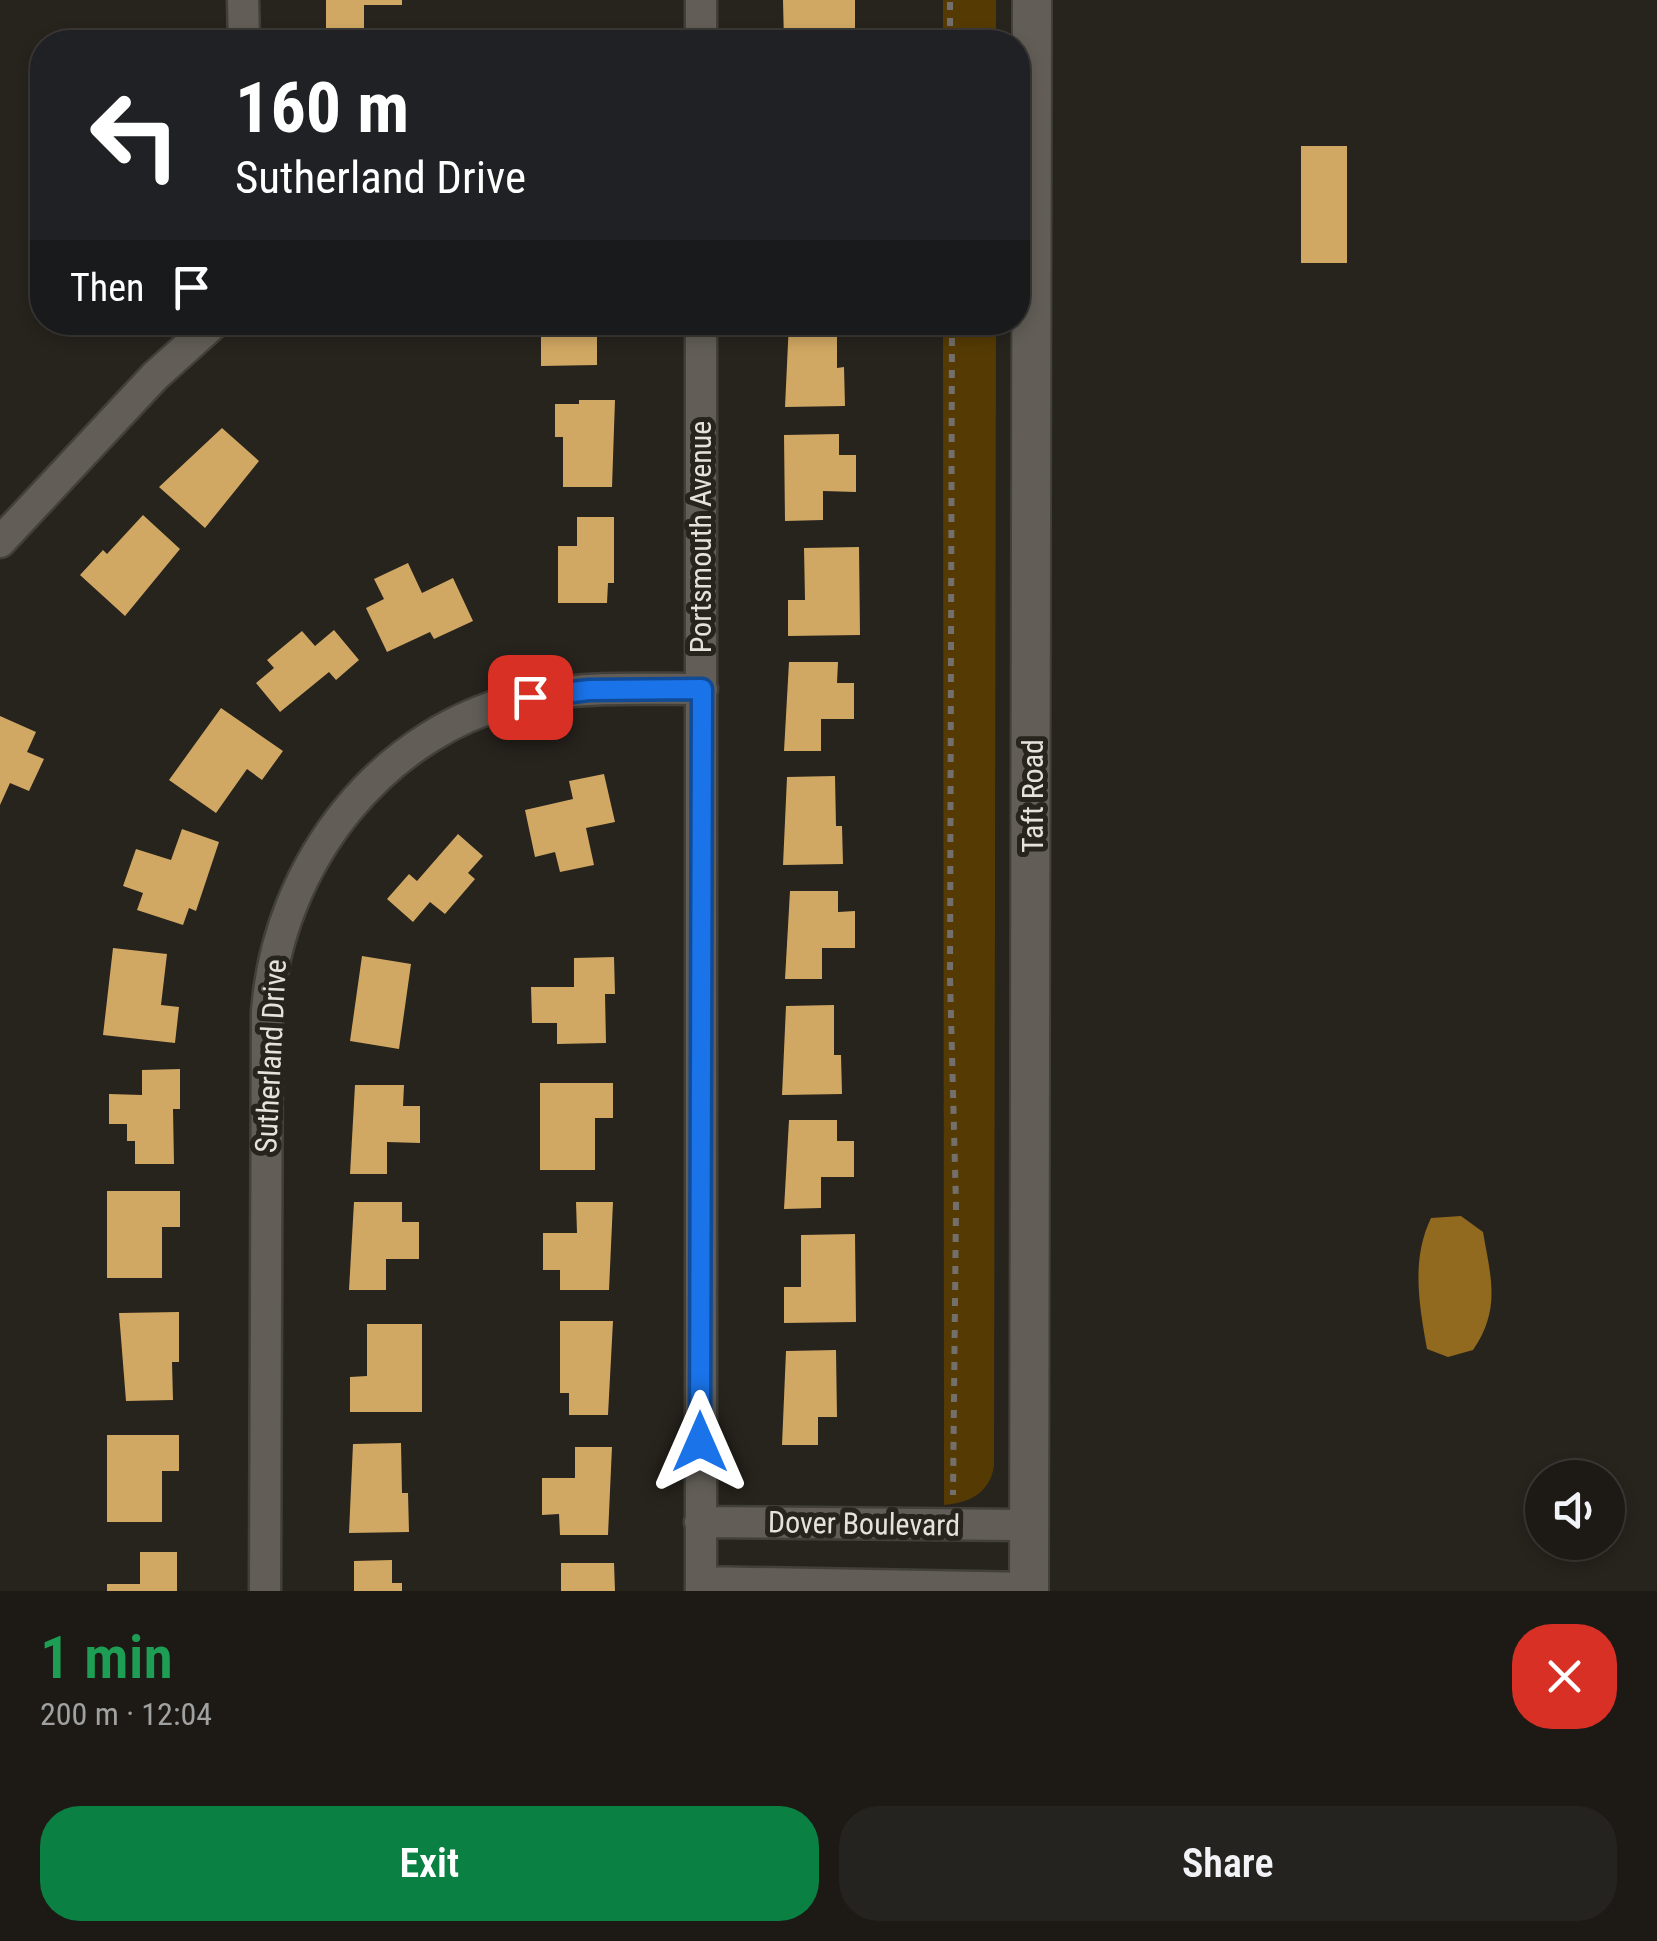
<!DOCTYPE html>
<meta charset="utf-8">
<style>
body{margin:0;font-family:"Roboto Condensed",sans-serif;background:#25231f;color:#f1f3f6;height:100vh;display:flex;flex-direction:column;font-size:38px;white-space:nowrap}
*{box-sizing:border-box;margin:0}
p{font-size:32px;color:#a0a1a1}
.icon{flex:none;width:55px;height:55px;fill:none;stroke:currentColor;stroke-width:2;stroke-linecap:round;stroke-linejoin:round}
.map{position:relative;height:1591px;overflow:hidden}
.drawer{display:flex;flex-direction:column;background:#1d1a16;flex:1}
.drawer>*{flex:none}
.top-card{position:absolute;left:30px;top:30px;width:1000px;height:305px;border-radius:40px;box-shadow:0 5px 15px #0003,0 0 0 2px #3b3835;background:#202124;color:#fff;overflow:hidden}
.controls{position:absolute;left:1525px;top:1460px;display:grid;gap:20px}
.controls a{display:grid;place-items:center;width:100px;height:100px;border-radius:50%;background:#1d1a16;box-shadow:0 5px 15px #0003,0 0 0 2px #3b3835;font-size:50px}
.pin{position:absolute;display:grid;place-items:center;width:85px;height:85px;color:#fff;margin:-42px;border-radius:20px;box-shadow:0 5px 15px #0006}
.me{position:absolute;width:110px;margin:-55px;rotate:0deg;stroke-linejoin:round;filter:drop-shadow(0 0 8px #0008)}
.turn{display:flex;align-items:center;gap:35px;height:210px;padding:0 40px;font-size:45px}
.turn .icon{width:130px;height:130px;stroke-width:2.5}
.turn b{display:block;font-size:70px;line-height:85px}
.then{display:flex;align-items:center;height:95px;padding:0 40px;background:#0003;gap:20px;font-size:38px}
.round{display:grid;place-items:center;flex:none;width:105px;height:105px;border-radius:40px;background:#25231f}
.head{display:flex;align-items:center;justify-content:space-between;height:170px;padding:0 40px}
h1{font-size:60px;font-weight:600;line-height:75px;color:#1e9e55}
.action{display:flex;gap:20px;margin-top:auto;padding:20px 40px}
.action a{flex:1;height:115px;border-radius:40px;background:#0b8043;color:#fff;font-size:40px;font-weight:600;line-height:115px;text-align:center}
.action a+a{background:#25231f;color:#f1f3f6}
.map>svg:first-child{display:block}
.green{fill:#553b03}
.water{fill:#916a20}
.building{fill:#d1a863}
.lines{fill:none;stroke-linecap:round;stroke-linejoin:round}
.minor-casing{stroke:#43403b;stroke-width:35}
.tertiary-casing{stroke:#43403b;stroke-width:42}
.path{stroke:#736f6a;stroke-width:6;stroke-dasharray:8 8;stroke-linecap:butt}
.minor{stroke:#625e57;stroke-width:30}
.tertiary{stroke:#625e57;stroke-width:38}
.route-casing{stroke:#114b97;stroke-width:25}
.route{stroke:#1a73e8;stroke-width:18}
.labels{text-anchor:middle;stroke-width:10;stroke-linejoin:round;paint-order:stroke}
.street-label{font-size:30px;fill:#e5e2de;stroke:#27231d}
</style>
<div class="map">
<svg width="1657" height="1591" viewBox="0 0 1657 1591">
<rect width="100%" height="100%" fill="#27231d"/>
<path class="green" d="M943,0h53v42h-53z
M943,323h53l-2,1143c-4,27 -25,37 -50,39z"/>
<path class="water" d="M1461,1216l22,16c8,46 18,77 -10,118l-25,7 -21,-8c-8,-45 -16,-89 4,-131z"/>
<path class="building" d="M326,0h76v5h-38v28h-38z
M783,0h72v34h-33v8h-38z
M1301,146h46v117h-46z
M541,322h56v43l-56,1z
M789,322h48v46l7,-1 1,39 -60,1z
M579,400h36l-3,87h-49v-50h-8v-33h24z
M222,428l37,33 -54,67 -46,-41z
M839,434v21h17v37l-33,-1v29l-38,1 -1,-86z
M143,515l37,34 -55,67 -45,-41 23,-25 4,4z
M577,517h37v66h-6l-1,20h-49v-57h19z
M859,547l1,88 -72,1v-36h17l-1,-52z
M408,563l14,30 31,-15 20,43 -39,18 -4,-7 -43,20 -21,-44 18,-9 -10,-20z
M334,630l25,30 -23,20 -7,-8 -49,40 -24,-29 18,-15 -7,-8 35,-29 13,15z
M789,662h49l-1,21h17v36h-33v32h-37z
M221,708l62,43 -21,29 -15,-11 -31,44 -47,-33z
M0,716l36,16 -9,20 17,7 -15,32 -19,-8 -10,22z
M604,774l11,48 -29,6 8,37 -34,7 -5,-20 -20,5 -10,-47 48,-11 -4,-18z
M835,776l1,50h6l1,38 -60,1 4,-88z
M182,829l37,13 -23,69 -7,-3 -6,17 -46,-15 6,-17 -20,-7 13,-37 35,11z
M458,834l25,22 -15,17 7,6 -30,35 -15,-12 -17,20 -26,-23 22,-25 8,7z
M790,891h48v21l17,-1v37h-33v31h-37z
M113,948l54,6 -6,51 18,2 -4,36 -72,-8z
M362,956l49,8 -12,85 -49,-8z
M614,957l1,37h-10l1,49 -49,1v-21h-25l-1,-36h43v-29z
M834,1005v50h7l1,39 -60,1 4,-89z
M180,1069v40h-7l1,55h-39v-23h-8v-17h-18v-30l33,1v-25z
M540,1083h73v35h-18v52h-55z
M355,1085h49l-1,21h17v37l-33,-1v32h-37z
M789,1120h48v21h17v36h-33v31l-37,1z
M107,1191h73v36h-18v51h-55z
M354,1202h48v20h17v37h-33v31h-37z
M576,1202h37l-4,88h-49v-20h-17v-37h34z
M855,1234l1,88 -72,1v-36h17v-52z
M179,1312v50h-7l1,38 -47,1 -7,-88z
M560,1321h53l-5,94h-39v-22h-9z
M367,1324h55v88h-72v-35l17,-1z
M836,1350l1,67h-19v28h-36l4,-94z
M107,1435h72v36h-17v51h-55z
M401,1443l1,50h6l1,39 -60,1 4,-89z
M575,1447h37l-4,88h-48l-1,-21 -17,1v-37h33z
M140,1552h37v39h-70v-7h33z
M392,1560v23h10v8h-48v-30z
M561,1563h53l1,28h-54z"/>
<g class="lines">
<g class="minor-casing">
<path id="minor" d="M243,0l1,42
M701,42v-42
M701,322v1269
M0,542l155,-166 60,-54
M700,1522l328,3
M701,1582l328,6
M265,1591l2,-580c11,-147 116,-286 267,-315 55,-10 112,-7 168,-7"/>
</g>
<g class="tertiary-casing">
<path id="tertiary" d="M1029,1591l3,-1591"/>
</g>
<path class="path" d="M950,42v-42
M952,322l-2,656 6,227 -3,290"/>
<use href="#minor" class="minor"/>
<use href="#tertiary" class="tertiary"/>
</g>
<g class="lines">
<g class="route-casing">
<path id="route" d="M530,697l59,-7 113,-1 -2,753"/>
</g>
<use href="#route" class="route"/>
</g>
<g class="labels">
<g class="street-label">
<text transform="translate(701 537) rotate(-90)" y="10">Portsmouth Avenue</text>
<text transform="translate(1033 796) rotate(-90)" y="10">Taft Road</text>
<text transform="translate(271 1056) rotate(-87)" y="10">Sutherland Drive</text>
<text transform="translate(864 1524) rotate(1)" y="10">Dover Boulevard</text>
</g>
</g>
</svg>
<div class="controls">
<a><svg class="icon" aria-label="sound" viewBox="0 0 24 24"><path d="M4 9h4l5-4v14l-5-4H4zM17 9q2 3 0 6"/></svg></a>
</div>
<div class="pin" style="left:530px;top:697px;background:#d93025"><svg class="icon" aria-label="arrive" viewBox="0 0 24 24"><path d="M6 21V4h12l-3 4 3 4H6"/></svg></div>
<svg class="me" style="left:700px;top:1442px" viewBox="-20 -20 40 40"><path d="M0-17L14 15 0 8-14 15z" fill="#1a73e8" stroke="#fff" stroke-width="4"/></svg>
<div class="top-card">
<div class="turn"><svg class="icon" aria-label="left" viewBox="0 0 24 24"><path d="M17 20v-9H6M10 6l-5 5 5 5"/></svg><div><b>160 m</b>Sutherland Drive</div></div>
<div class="then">Then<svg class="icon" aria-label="arrive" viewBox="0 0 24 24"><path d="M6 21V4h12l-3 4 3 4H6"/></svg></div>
</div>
</div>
<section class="drawer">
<div class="head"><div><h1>1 min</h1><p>200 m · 12:04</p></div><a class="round" style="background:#d93025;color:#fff"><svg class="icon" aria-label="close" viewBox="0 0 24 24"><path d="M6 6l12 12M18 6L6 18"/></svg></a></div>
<div class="action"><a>Exit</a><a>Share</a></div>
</section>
